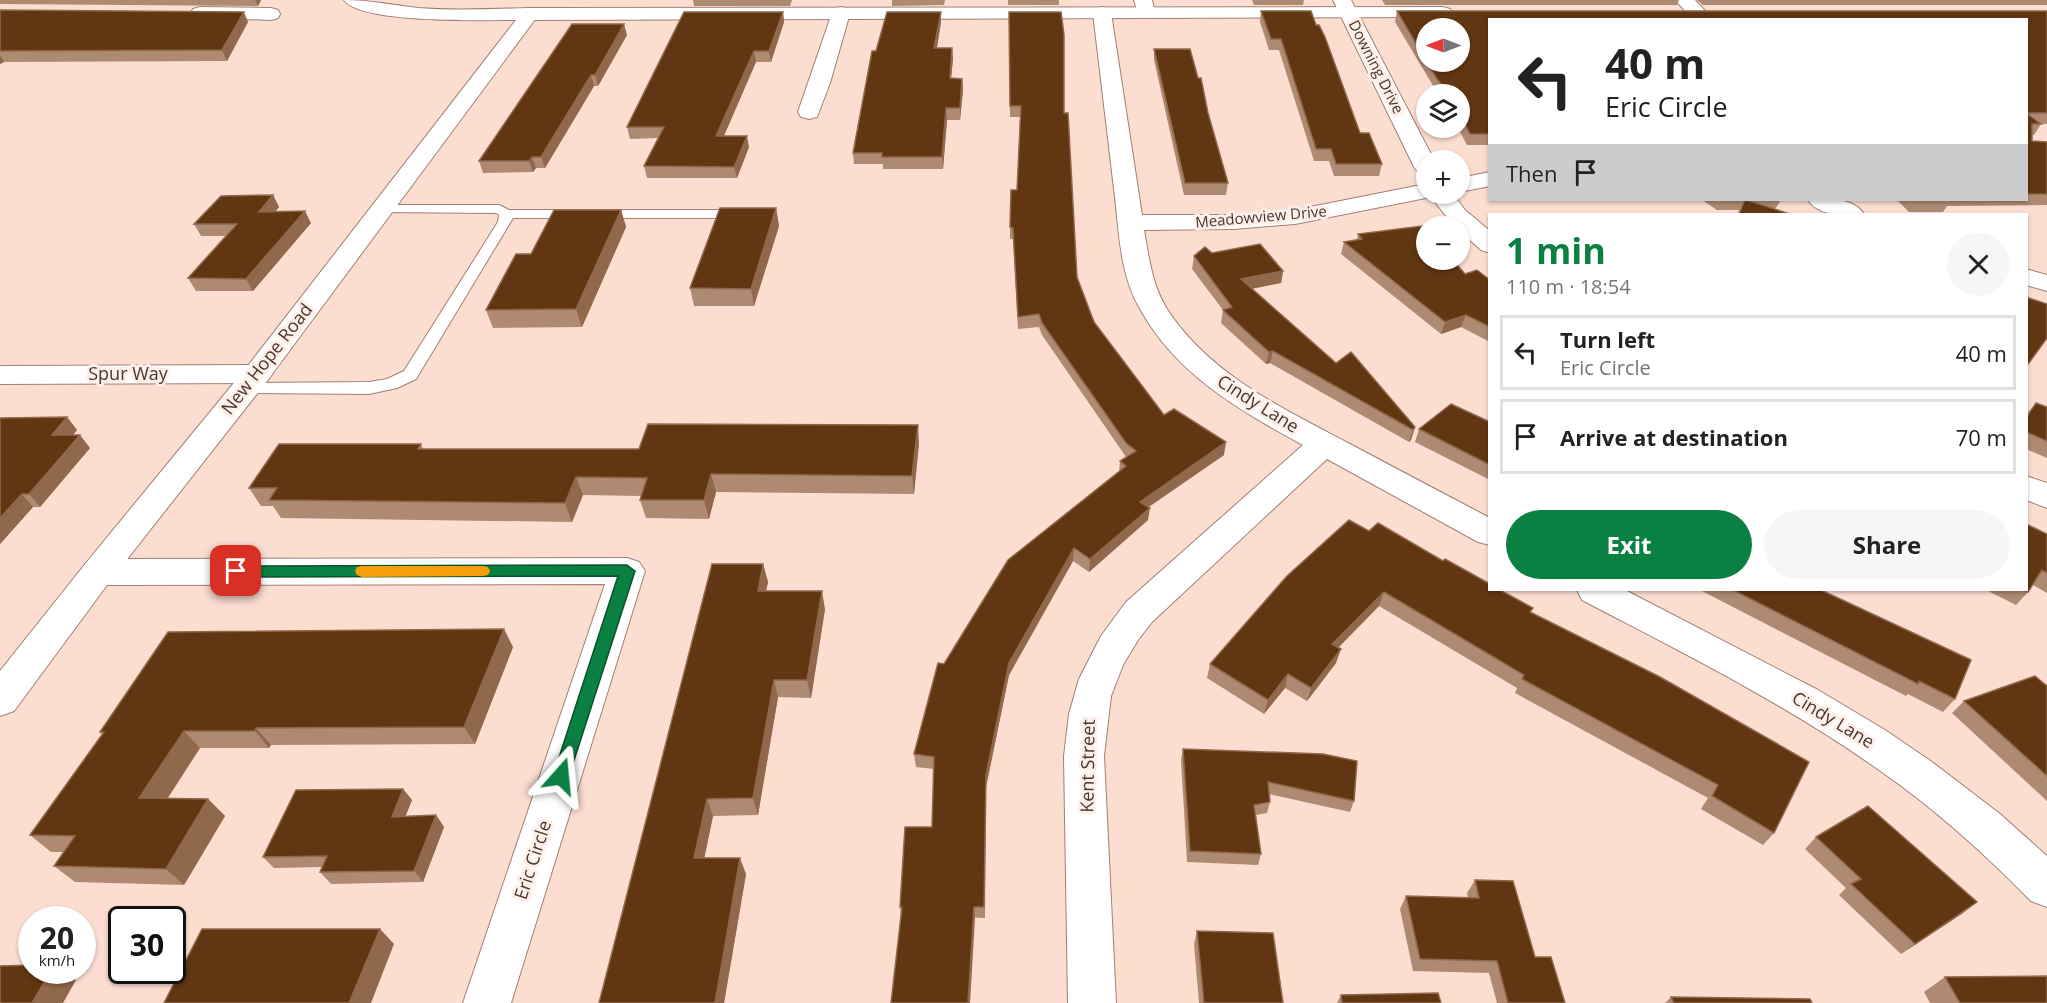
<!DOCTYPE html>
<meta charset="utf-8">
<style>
body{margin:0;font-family:"Open Sans",sans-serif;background:#f6f6f6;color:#222;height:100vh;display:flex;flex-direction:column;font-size:22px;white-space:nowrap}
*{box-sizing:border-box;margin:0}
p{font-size:20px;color:#767676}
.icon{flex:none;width:33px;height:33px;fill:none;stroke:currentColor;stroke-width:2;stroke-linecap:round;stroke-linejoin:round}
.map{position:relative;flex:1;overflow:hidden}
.side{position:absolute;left:1488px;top:213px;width:540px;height:378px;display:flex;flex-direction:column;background:#fff;border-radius:0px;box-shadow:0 2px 4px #0004}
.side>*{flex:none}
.top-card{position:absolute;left:1488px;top:18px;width:540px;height:183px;border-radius:0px;box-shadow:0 2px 4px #0004;background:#fff;color:#222;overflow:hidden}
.needle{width:39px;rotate:270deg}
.buttons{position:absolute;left:1416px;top:18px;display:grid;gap:12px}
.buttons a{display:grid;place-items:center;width:54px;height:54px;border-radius:50%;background:#fff;box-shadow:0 2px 4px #0004;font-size:30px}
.speed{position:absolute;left:18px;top:906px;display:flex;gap:12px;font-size:30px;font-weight:700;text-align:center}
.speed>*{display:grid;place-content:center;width:78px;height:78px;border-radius:50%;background:#fff;box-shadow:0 2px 4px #0004;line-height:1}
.speed small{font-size:15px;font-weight:400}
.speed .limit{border:3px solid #111;border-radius:9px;background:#fff;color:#111}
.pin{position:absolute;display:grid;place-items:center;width:51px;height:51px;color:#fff;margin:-26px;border-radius:12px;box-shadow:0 3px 9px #0006}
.me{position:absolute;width:66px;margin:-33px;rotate:18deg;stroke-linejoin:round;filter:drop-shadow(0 0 4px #0008)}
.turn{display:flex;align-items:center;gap:21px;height:126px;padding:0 18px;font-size:27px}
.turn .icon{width:78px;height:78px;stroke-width:2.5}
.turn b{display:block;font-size:42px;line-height:51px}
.then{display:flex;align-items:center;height:57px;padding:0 18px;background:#0003;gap:12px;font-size:22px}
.round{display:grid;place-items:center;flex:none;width:63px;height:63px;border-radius:32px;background:#f6f6f6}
.head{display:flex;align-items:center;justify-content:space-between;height:102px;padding:0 18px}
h1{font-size:36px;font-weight:700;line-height:45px;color:#0b8043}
.cta{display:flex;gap:12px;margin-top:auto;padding:12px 18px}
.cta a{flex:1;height:69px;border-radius:36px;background:#0b8043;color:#fff;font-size:24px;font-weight:700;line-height:69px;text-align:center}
.cta a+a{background:#f6f6f6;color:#222}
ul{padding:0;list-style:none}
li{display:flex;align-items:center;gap:18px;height:75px;margin:0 12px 9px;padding:0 6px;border:3px solid #e0e0e0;border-radius:0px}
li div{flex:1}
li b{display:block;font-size:22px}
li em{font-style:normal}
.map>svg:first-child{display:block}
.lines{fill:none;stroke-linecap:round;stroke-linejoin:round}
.service-casing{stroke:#a27f72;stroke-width:2}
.minor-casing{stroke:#a27f72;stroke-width:2}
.tertiary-casing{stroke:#a27f72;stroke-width:2}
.secondary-casing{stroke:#a27f72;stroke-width:2}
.service{fill:#fff;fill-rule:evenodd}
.minor{fill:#fff;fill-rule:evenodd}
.tertiary{fill:#fff;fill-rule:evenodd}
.secondary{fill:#fff;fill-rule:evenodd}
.wall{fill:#ae8a72}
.shaded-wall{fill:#90684b}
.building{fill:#613612;stroke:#90684b;stroke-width:1.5}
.route{fill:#0b8043;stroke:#07532c;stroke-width:1.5}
.slow{fill:#f59e0b}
.labels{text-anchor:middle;stroke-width:6;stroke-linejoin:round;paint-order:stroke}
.far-street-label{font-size:15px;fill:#463731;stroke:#feefe8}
.street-label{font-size:18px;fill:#463731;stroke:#feefe8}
</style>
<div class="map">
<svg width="2047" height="1003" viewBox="0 0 2047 1003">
<rect width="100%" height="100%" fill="#fcded1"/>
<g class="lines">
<g class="service-casing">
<path id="service" d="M382,205h117l10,5h235l7,4 -7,4h-231l-97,161 -19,9 -28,6 -130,-1 -3,-4 3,-4 6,-2 124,-1 18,-3 17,-8 94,-149 1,-7 -3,-2 -119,-1 -2,-3 2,-3z"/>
</g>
<g class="minor-casing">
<path id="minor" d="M1134,0h18l3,13 -2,4h-14z
M1333,0h18l83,160h-8v14l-8,-2 -4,-5z
M1675,0h20l12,13 -2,4h-14z
M200,7l71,1 7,2 2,4 -2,4 -7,2 -78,-3 -2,-4 2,-4z
M841,7l7,2 2,4 -20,70 -13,34 -8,2 -8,-2 -3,-5 34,-99 2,-4z
M1102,7l7,2 2,4 31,202h91l62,-5 131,-26v10h27l12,16 25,21v22l-9,-3 -21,-19v-5h-6l-23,-29 -136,27 -62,5 -89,1c5,28 8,55 23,79 42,65 115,99 181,134 47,25 94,50 142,75v27l-12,-3 -151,-83 -175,163 -14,18 -15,25 -12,31 -7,60 12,247h-48l-4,-247 5,-42 10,-35 22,-43 25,-34 177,-157c-64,-35 -128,-71 -164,-138 -20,-35 -20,-79 -25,-118 -7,-59 -14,-117 -21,-176l2,-4z
M1490,172v14l-30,6v-14z
M1808,200c18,-2 45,-3 56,14 -17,2 -45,3 -56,-14z
M2026,269l21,6v16l-21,-6z
M257,365l10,2 5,7 -5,7 -10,2 -257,1v-18z
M2026,476l21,7v25l-21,-8z
M627,558l12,4 6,9 -134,432h-48l142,-419 -507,1 -12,-4 -6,-9 6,-9 12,-4z
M1577,590h48l193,100 67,40 47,32 68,52 47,42v51l-16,-6c-47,-48 -97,-93 -152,-131 -93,-66 -196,-117 -297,-170z"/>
</g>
<g class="tertiary-casing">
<path id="tertiary" d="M1443,7l7,2 2,4 -2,4 -920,3 -7,-2 -2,-4 2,-4 7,-2z"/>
</g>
<g class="secondary-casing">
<path id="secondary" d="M344,0c26,0 48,5 74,8 37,3 75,1 112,0l7,2 2,4 -272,367 -157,200 -96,130 -14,5v-45l86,-108 161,-196 269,-347c-30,0 -156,4 -172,-20z"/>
</g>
<use href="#service" class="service"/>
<use href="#minor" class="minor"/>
<use href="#tertiary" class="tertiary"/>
<use href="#secondary" class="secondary"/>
</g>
<path class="wall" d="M0,0h261l-3,6 -258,-2z
M693,0h99l-2,6h-96z
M892,0h53l-1,5 -52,1z
M1008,0h51v5h-51z
M1252,0h52l-1,5h-49z
M1382,0h297l-2,5h-292z
M1697,0h350v5h-344z
M0,10l248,12 -21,39 -223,1 -4,2z
M1261,11l99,122 22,31 -3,12h-45l-5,-15h-15l-35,-111h-10l-9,-28z
M1397,11h650v113h-6l-7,11h-2v6l15,1v63l-100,1 -4,6h-34l-12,-12h129v-180h-536v125h-23l-9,-17h2v-34h-22l-43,-72z
M783,12l1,10 -13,40h-15l-32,74 25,11 -12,31h-90l-3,-12 14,-28 -28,1 -3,-12z
M1009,12l55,101 13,164 17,45 70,93 60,40 -75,52 -1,13 -59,52 -16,-11 -64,114 -23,112 -1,131 -84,-4 -1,-7 32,-80 2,-58 -18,-2 -2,-13 30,-90 175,-192 1,-11 6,-4 -84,-122 -3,-8 -21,2 -5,-90h-3v-12l7,-37 3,-73h-10z
M941,22l-4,26h15l1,11 -2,19 11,1 1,11 -3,30h-13l-4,49h-60v-5h-29l-1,-11 23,-102z
M627,35l-29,51h-4l-49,82h-9l-3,4 -50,1 -4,-12z
M1154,49l54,64 20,70 -2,12h-42l-30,-135z
M273,195l6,12 -4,5 36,11 -58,68h-57l-8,-13 38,-42h-25l-7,-12z
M1702,200h79l-6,9 15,5h-52l1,-4h-22z
M776,208l3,18 -25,80h-60l-4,-18z
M621,210l5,17 -44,100 -89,1 -7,-18 45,-56z
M1358,234l107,40 25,6v62l-29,-15 -20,7 -100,-80 3,-12 13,-2z
M1212,253l71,18 -2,12 -29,6 84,74 79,64 -4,13 -2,2 -139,-79 -4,1 -45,-41 2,-13 -31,-41 2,-13z
M2036,403l11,4v51l-21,-9v-34z
M67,417l10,13 -4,5 17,13 -50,59h-7l-33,37v-126z
M1490,422v58l-75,-38 4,-13z
M919,443l-5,51 -198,-2 -7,27 -63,-1 -6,-18 1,-4 -58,-1 -11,27 -291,-4 -8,-12h-12l-12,-18 172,-44 2,5h216z
M1369,531l162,81 243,221 -11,12 -62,-36 7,-11 -193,-105 2,-5 -138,-82 -41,42 -2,15 -29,38 -22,-13 -21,26 -57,-36 3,-14z
M2047,534v59l-14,-8 -5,7 -12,13 -30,-15h40z
M763,564l5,18 -2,9 59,18 -14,89 -33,-1 -20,118 -45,1 -9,42 42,16 -22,129h-125z
M1700,590h121l134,109 -12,13 -35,-18 -2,2z
M513,647l-38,97 -204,1 -2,3h-69l-32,50 40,1 17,17 -41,69 -109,-3 -21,-16 10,-14h-13l-21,-17 72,-101 -2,-2z
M2047,686v115l-95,-88 12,-12z
M1183,749l171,52 -4,11 -81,-18 1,8 -3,11 -11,2 5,39 -3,11 -71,-3 -6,-102z
M403,789l9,11 -7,16 31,-1 8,12 -21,55 -92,2 -11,-12 3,-5 -49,1 -11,-11z
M1816,837l147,76 -62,41 -62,-59 7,-7 -41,-39z
M1475,880l60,77 30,46h-68l-8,-30 -76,-2 -13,-62 6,-13 62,2 -1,-5z
M1197,931l86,72h-84l-5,-59z
M1945,977l102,26h-117l-6,-11z
M1341,995l100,8h-104z
M1671,997l141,6h-147z"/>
<path class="shaded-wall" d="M255,0h6l-3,6z
M244,12l4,10 -21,39 -5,-11z
M783,12l1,10 -13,40 -2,-11z
M941,12v10l-6,37 -1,-11z
M624,24l3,11 -29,51 -3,-11z
M952,48l1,11 -3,30v-11z
M754,51l2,11 -37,85 -3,-11z
M0,55l4,7 -4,2z
M591,75l3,11 -49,82 -4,-11z
M962,79l1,11 -3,30v-12z
M946,108l1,12 -4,49 -1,-12z
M747,136l2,11 -12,31 -3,-11z
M532,157l4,11 -3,4 -4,-11z
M273,195l6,12 -14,17 -6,-12z
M776,208l3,18 -25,80 -3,-17z
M621,210l5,17 -44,100 -6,-18z
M305,211l6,12 -58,68 -7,-12z
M1283,271l-2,12 -42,8 2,-12z
M1466,315l-5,12 -20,7 4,-12z
M1273,351l-3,12 -4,1 3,-12z
M67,417l10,13 -15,18 -10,-13z
M918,425l1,18 -5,51 -2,-18z
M1415,427l-4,13 -2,2 4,-12z
M80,435l10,13 -50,59 -11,-13z
M1226,442l-2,13 -86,59 2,-12z
M711,474l5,18 -7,27 -5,-19z
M576,477l7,18 -11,27 -7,-19z
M22,494l11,13 -33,37v-26z
M1150,508l-2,12 -59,52 1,-13z
M1074,548l-1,13 -64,114 -23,112 -1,131 1,-143 23,-112z
M763,564l5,18 -6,27 -4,-18z
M822,591l3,18 -14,89 -4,-18z
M1384,592l-5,14 -51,52 4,-14z
M504,629l9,18 -38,97 -11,-17z
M1341,649l-5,14 -29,38 4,-13z
M1288,674l-3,14 -21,26 4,-14z
M774,680l4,17 -20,118 -5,-17z
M256,728l15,17 -2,3 -14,-17z
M184,731l16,17 -43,66 -18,-16z
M403,789l9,11 -11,28 -9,-11z
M208,799l17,17 -41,69 -18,-16z
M707,799l6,17 -12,58 -7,-16z
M436,815l8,12 -21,55 -9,-11z
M740,858l6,16 -22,129h-9z
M1977,902l-14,11 -62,41 14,-10z
M974,907l1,11 -5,85h-2z
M380,929l14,15 -23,59h-22z
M51,970h11l14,10 -13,23h-31z"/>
<path class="building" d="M0,10l244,2 -22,38 -222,1z
M1261,11h50l5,14h3l6,12 35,96h9l13,31h-46l-5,-15h-15l-35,-110h-10z
M1397,11h650v102h-21v-93h-536v114h-20l-10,-20v-20h-11l-12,-15 -10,-17h33v-34h-34v33z
M684,12h99l-14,39h-15l-38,85h31l-13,31 -90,-1 20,-39h-37z
M887,12h54l-7,36h18l-2,30 12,1 -2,29h-14l-4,49h-60v-4h-29l19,-102h4z
M1009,12h52l3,23v78h4l9,164 17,45 70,93 10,-6 52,33 -86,60 10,6 -60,51 -16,-11 -65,115 -23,112 -2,132h-10l-6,96h-77l11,-96h-2l5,-80h27l2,-70 -20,-3 24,-91 6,1 64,-104 118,-94 -6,-5 16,-10 -10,-8 -84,-120 -3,-9 -21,3 -5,-89 -3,-1 1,-37h6l4,-84h-11z
M572,24h52l-29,51h-4l-50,82h-9l-3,4h-50z
M1154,49h36l8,29h3l7,35 20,70h-43z
M2026,113l15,11h-9v17l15,1v52h-21z
M273,195l-14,17 46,-1 -59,68 -58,-1 49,-54h-43l27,-28z
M1745,200h1l44,14h-51z
M720,208h56l-25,81 -61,-1z
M554,210h67l-45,99 -90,1 30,-56h15z
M1422,226l4,4v30h27l12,14 12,-4 13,10v47l-24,-12 -21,7 -101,-80 18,-3 -4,-5z
M1260,244l23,27 -42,8 95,84 15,-11 64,75 -2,3 -140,-79 -4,1 -46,-42 9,-3 -38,-51 11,-9 7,6z
M2026,297l21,7v34l-21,29z
M2036,403l11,4v34l-21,-9v-14z
M1451,404l39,18v43l-71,-36z
M67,417l-15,18h28l-51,59h-7l-22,24v-100z
M648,424l270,1 -6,51 -201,-2 -7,26h-64l7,-22 -71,-1 -11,26 -296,-3 8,-12h-28l30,-44h142l-3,5h221z
M1349,520l20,11 9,-8 65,38 2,-2 45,25v6h10l33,18 -3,4 130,65 149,85 -35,71 -62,-37 6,-11 -196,-106 2,-4 -140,-83 -52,52 9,5 -30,39 -23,-14 -20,26 -58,-36 77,-88z
M2026,524l21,10v39l-5,-3 -14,22 -5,-2h3z
M712,564h51l-5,27h64l-15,89h-33l-21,118 -46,1 -13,59h46l-25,145h-116z
M1733,590h88l150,70 -16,39 -36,-18 -1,3z
M504,629l-40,98 -208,1 -1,3h-71l-45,67 69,1 -42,70 -112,-3 21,-30 -45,-1 74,-103h-4l68,-100z
M2035,676l12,10v90l-83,-75z
M1183,749l140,5 34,7 -3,40 -86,-19 2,20 -16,3 7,49 -71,-3z
M403,789l-11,28 44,-2 -22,56 -94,1 7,-16 -64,1 33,-67z
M1868,806l109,96 -62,42 -64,-60 10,-5 -45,-42z
M1475,880l38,1 22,76h16l14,46h-57l-11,-42 -77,-2 -14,-63 73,2z
M202,929h178l-31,74h-185z
M1197,931l76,2 10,70h-79z
M32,965v5h19l-19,33h-32v-37z
M2047,976v27h-87l-15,-26z
M1438,993l3,10h-99l-1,-8z
M1671,997l139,2 2,4h-138z"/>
<path class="route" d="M627,565l8,6 -66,205 -2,5 -6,2 -6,-2 -2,-5 65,-200 -382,1 -5,-2 -2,-4 2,-3 5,-2z"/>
<path class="slow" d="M362,566h121l5,1 2,4 -2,4 -5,1 -121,1 -5,-2 -2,-4 2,-4z"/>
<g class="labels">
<g class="far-street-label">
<text transform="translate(1376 67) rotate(63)" y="5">Downing Drive</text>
<text transform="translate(1261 217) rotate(-5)" y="5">Meadowview Drive</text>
</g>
<g class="street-label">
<text transform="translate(267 359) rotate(-52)" y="6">New Hope Road</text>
<text x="128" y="380">Spur Way</text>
<text transform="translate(1258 404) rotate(32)" y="6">Cindy Lane</text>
<text transform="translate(1833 720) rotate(31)" y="6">Cindy Lane</text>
<text transform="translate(1088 766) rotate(-89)" y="6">Kent Street</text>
<text transform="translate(533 860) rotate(-72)" y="6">Eric Circle</text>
</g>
</g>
</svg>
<div class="buttons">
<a><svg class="needle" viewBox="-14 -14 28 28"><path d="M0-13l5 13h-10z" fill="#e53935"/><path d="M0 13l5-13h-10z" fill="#767676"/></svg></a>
<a><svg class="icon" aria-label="layers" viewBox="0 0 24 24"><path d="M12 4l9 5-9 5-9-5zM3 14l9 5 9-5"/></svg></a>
<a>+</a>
<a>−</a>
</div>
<div class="speed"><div>20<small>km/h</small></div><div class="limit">30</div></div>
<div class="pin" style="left:236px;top:571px;background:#d93025"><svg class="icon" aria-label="arrive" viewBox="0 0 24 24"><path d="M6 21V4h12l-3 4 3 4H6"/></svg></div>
<svg class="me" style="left:561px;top:776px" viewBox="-20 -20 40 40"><path d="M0-17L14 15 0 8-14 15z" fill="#0b8043" stroke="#fff" stroke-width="4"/></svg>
<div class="top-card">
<div class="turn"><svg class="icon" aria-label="left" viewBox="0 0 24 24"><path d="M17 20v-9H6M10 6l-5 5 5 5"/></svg><div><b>40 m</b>Eric Circle</div></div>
<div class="then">Then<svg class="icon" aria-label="arrive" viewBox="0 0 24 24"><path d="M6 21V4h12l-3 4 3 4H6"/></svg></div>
</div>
<section class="side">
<div class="head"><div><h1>1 min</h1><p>110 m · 18:54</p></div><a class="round"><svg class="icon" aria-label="close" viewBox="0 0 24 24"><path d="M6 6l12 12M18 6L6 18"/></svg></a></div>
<ul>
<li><svg class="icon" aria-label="left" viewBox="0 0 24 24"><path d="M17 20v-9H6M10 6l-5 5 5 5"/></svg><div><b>Turn left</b><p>Eric Circle</p></div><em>40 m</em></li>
<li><svg class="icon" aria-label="arrive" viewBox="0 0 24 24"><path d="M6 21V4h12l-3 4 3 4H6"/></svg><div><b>Arrive at destination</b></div><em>70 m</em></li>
</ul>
<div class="cta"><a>Exit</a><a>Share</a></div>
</section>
</div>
